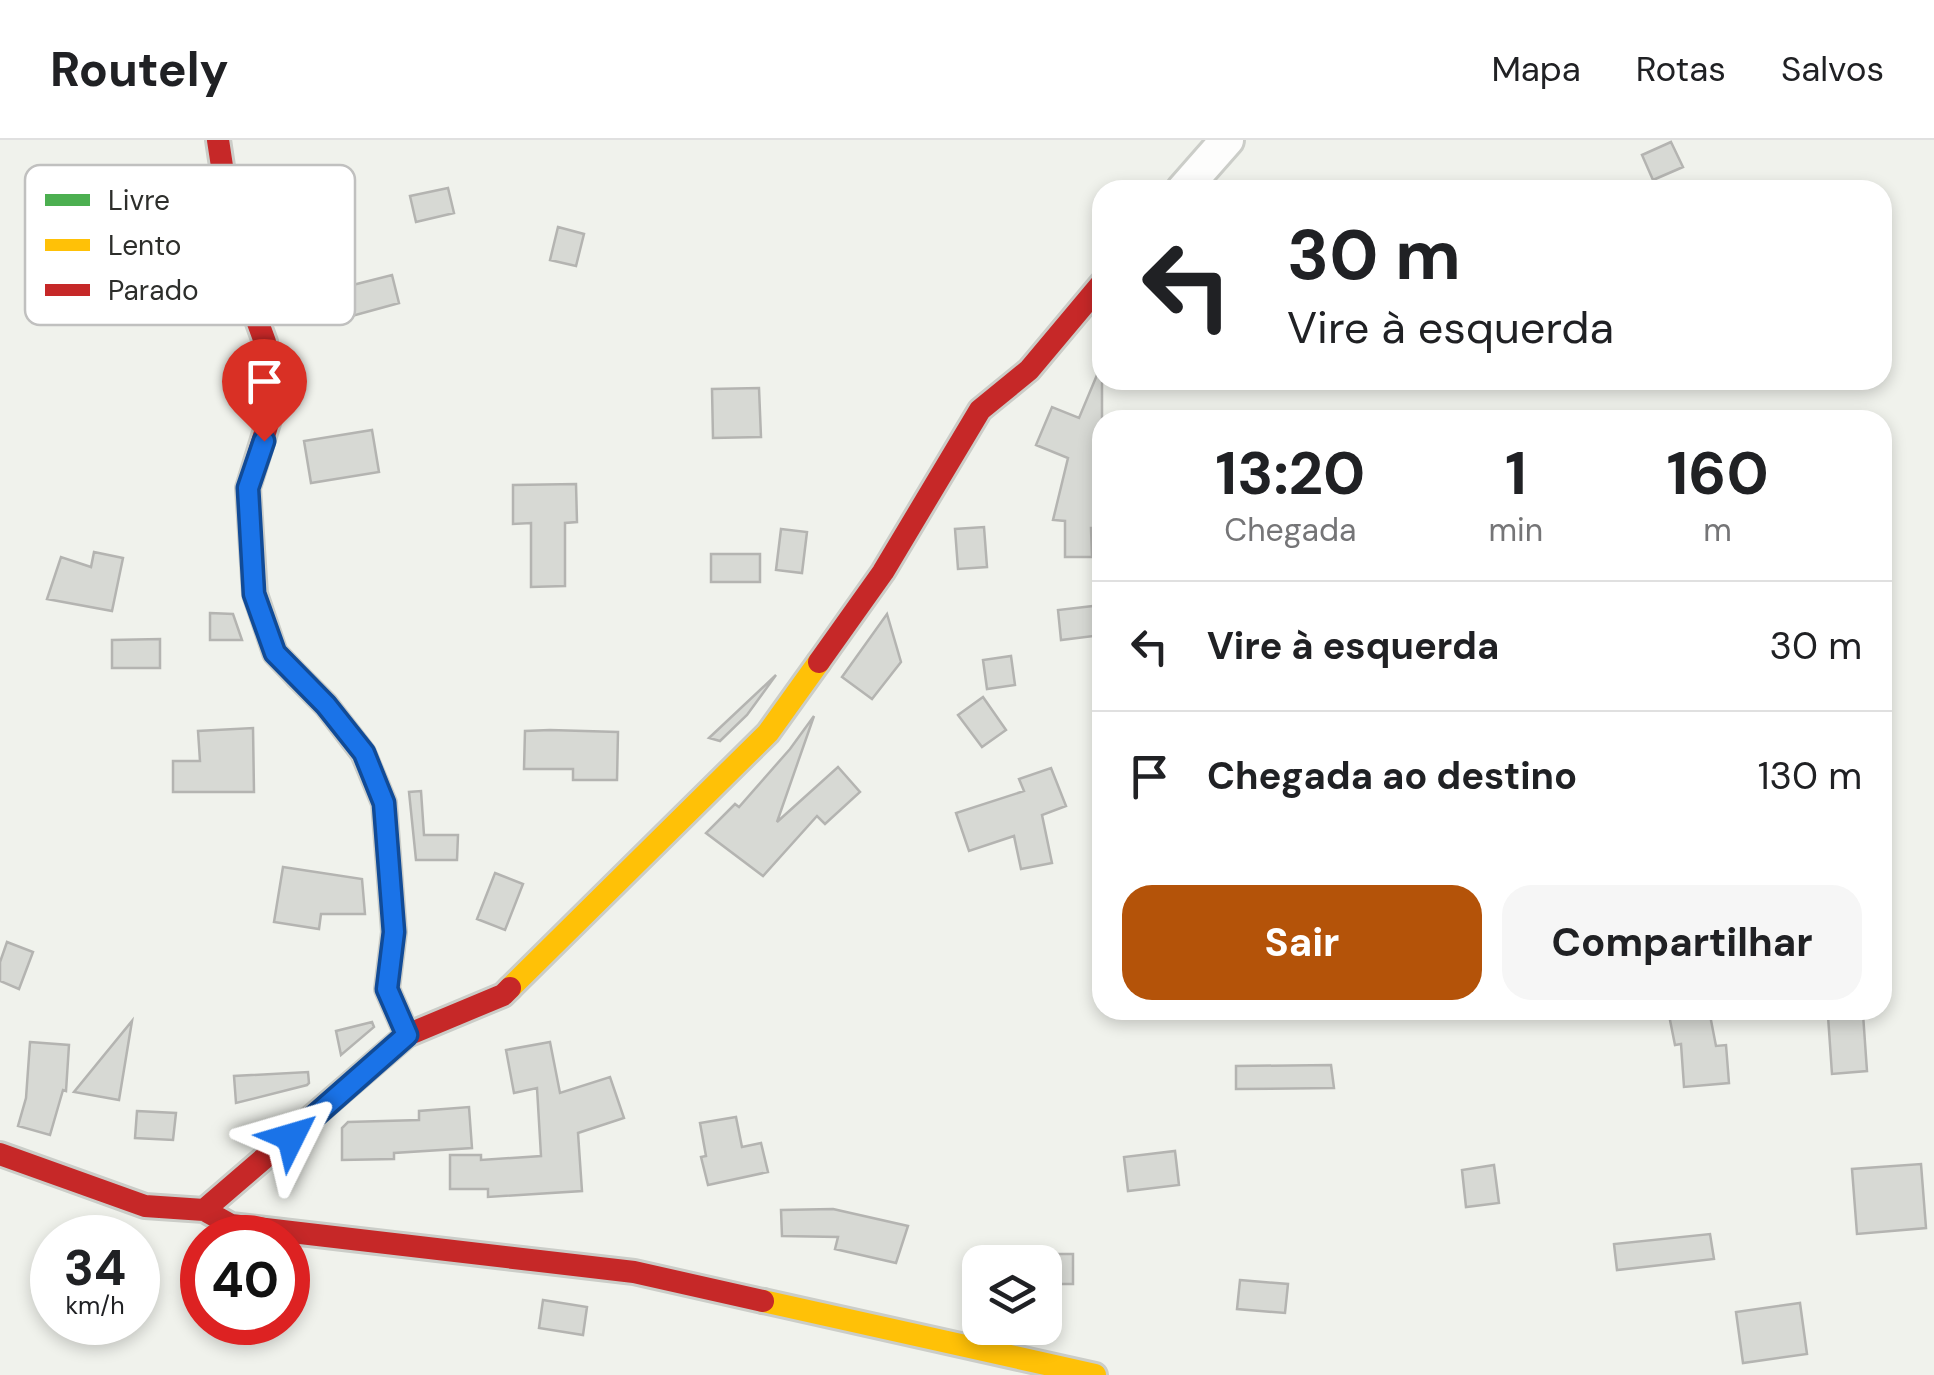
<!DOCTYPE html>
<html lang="pt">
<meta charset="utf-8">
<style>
body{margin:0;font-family:"DM Sans",sans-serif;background:#f6f6f6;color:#202124;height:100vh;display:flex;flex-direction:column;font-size:38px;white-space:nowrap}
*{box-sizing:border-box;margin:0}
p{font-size:32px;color:#757577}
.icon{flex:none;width:55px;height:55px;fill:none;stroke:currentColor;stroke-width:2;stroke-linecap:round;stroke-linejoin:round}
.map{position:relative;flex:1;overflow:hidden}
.panel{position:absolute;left:1092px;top:270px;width:800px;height:610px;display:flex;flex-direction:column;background:#fff;border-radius:30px;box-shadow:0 5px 15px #0003}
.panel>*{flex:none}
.guide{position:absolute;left:1092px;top:40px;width:800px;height:210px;border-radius:30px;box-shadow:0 5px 15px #0003;background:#fff;color:#202124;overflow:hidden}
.controls{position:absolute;left:962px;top:1105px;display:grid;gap:20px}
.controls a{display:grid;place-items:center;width:100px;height:100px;border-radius:20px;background:#fff;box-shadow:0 5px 15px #0003;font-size:50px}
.speed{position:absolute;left:30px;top:1075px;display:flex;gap:20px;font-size:50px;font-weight:700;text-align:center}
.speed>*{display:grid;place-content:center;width:130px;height:130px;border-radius:50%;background:#fff;box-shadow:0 5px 15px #0003;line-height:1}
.speed small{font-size:25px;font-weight:400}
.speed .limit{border:15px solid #d22;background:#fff;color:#111}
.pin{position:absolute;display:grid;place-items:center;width:85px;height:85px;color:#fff;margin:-102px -42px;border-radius:50% 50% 50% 0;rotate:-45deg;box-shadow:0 0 10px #0007}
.pin .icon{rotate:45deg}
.me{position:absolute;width:110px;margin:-55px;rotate:50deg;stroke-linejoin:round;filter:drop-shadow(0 0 8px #0008)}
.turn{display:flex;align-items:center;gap:35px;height:210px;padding:0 30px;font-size:45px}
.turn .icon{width:130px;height:130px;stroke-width:2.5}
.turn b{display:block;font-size:70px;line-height:85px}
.eta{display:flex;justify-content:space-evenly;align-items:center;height:170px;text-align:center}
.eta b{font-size:60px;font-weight:700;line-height:70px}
.action{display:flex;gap:20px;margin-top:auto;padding:20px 30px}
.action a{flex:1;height:115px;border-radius:30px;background:#b45309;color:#fff;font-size:40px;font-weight:700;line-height:115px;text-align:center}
.action a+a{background:#f6f6f6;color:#202124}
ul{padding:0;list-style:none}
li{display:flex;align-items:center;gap:30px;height:130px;padding:0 30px;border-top:2px solid #e0e0e0}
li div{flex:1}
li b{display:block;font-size:38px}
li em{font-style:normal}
header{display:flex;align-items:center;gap:60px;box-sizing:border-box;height:140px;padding:0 50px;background:#fff;border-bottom:2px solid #e0e0e0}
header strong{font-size:48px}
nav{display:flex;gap:55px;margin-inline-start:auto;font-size:35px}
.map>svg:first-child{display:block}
.building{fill:#d7d9d4;stroke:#b4b4b1;stroke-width:2.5}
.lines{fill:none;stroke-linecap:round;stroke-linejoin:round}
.street-casing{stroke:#cbcdc8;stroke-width:38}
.fast-casing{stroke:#cbcdc8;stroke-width:28}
.slow-casing{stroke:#cbcdc8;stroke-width:28}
.jam-casing{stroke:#cbcdc8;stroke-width:28}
.street{stroke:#fdfdfc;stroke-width:32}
.fast{stroke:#4caf50;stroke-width:22}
.slow{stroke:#ffc107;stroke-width:22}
.jam{stroke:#c62828;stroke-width:22}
.route-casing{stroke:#114b97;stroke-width:25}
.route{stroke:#1a73e8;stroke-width:18}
.key{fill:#fff;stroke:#c0c0bf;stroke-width:2.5}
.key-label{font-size:28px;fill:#2d2e2b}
</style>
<header>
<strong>Routely</strong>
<nav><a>Mapa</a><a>Rotas</a><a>Salvos</a></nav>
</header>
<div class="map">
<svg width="1934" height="1235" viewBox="0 0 1934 1235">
<rect width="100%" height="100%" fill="#f0f2ec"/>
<path class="building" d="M1671,2l12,25 -30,13 -11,-25z
M448,48l6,25 -38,9 -6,-26z
M558,87l26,7 -8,32 -26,-6z
M392,135l7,28 -47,13 -7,-29z
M1102,223v165h-11l1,29h-27v-36l-12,-1 15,-62 -32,-13 16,-38 27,11z
M759,248l2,49 -48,1 -1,-49z
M372,290l7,42 -68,11 -7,-42z
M576,344l1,38 -12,1v63l-34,1v-64l-18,1v-39z
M984,387l3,40 -29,2 -3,-40z
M781,389l26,3 -5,41 -26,-3z
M94,412l29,6 -11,53 -65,-12 14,-42 30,10z
M711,414h49v28h-49z
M1102,465v30l-41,5 -3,-30z
M210,473l23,1 9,26h-32z
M887,474l14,48 -29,37 -30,-22z
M160,499v29h-48v-28z
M1011,516l4,29 -28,4 -4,-29z
M776,535l-29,40 -27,26 -11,-3z
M983,557l23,33 -24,17 -24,-32z
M814,576l-37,106 61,-55 22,25 -35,32 -8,-8 -54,60 -57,-43 29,-29 4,3 51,-58z
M253,588l1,64h-81v-31h27l-2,-30z
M550,590l68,2 -1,48h-44v-11h-49l1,-38z
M1051,628l15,38 -24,9 10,48 -31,6 -7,-33 -45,15 -13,-38 68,-22 -5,-12z
M421,651l3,44h34l-1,25h-41l-7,-68z
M283,727l79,12 3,35h-44l-2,15 -45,-7z
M495,733l28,11 -18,46 -28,-11z
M7,802l26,10 -14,37 -19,-8v-19z
M1694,870h15l7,36 10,-1 3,38 -45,4 -3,-43 -6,1 -6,-30z
M1863,874l4,57 -35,3 -4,-58z
M132,881l-13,79 -45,-8z
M372,882l2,5 -33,28 -5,-24z
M30,902l39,3 -3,46 -3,-1 -13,45 -32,-9 8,-28z
M550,902l10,51 50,-16 14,41 -46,15 4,58 -94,6v-8h-38v-34h31v5l60,-4 -4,-68 -23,5 -8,-43z
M1331,925l3,23 -98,1v-23z
M308,932l1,11 -2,2 -71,18 -2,-27z
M469,967l3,41 -78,5v6l-52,1v-32l6,-6 71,-2v-9z
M137,971l39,2 -3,27 -38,-2z
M736,977l6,30 19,-4 7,29 -60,13 -7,-28 5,-1 -6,-33z
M1175,1011l4,34 -51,6 -4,-34z
M1921,1024l5,64 -69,6 -5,-65z
M1494,1025l5,38 -33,4 -4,-37z
M833,1069l75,17 -12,37 -61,-14 3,-12 -56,-1 -1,-26z
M1710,1094l4,25 -97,11 -3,-26z
M1045,1114h28v30h-28z
M1240,1140l48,4 -3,29 -48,-4z
M543,1160l44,7 -4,28 -44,-7z
M1800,1163l7,51 -64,9 -7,-51z"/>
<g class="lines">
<g class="street-casing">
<path id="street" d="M1183,50l44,-50"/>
</g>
<g class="fast-casing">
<path id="fast" d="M298,537l28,28 37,48 21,50 10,129 -7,57 20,46"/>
</g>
<g class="slow-casing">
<path id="slow" d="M510,848l258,-255 51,-71
M763,1161l332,74"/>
</g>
<g class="jam-casing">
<path id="jam" d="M218,0l19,125 28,77 10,58 -27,88 7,106 20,59 23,24
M819,522l64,-90 97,-162 49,-40 73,-87
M0,1014l145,52 59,4 27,15 403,47 129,29
M204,1070l203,-175 96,-40 7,-7"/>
</g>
<use href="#street" class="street"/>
<use href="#fast" class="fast"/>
<use href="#slow" class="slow"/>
<use href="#jam" class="jam"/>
</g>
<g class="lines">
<g class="route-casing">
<path id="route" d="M264,301l-16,47 6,106 21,59 51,52 38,48 20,50 10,129 -7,57 20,46 -116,102"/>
</g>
<use href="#route" class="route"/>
</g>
<rect x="25" y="25" width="330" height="160" rx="15" class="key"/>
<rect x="45" y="54" width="45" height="12" fill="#4caf50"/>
<rect x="45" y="99" width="45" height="12" fill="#ffc107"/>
<rect x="45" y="144" width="45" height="12" fill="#c62828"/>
<g class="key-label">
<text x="108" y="70">Livre</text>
<text x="108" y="115">Lento</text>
<text x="108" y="160">Parado</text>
</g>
</svg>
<div class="controls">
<a><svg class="icon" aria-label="layers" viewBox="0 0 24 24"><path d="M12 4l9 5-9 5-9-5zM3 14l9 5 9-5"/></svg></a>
</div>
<div class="speed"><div>34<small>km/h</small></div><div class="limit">40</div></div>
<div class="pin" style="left:264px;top:301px;background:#d93025"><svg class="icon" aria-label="arrive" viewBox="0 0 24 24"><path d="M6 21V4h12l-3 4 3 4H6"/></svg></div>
<svg class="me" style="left:291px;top:997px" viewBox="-20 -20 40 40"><path d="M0-17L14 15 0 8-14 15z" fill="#1a73e8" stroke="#fff" stroke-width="4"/></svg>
<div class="guide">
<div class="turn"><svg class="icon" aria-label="left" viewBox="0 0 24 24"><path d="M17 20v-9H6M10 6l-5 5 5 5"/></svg><div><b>30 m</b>Vire à esquerda</div></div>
</div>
<section class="panel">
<div class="eta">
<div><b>13:20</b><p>Chegada</p></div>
<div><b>1</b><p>min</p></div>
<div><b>160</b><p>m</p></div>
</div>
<ul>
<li><svg class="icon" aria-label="left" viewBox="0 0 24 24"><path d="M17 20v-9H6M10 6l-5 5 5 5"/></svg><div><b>Vire à esquerda</b></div><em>30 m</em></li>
<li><svg class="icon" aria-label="arrive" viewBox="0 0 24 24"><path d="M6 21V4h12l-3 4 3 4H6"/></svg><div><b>Chegada ao destino</b></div><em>130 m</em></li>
</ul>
<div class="action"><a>Sair</a><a>Compartilhar</a></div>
</section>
</div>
